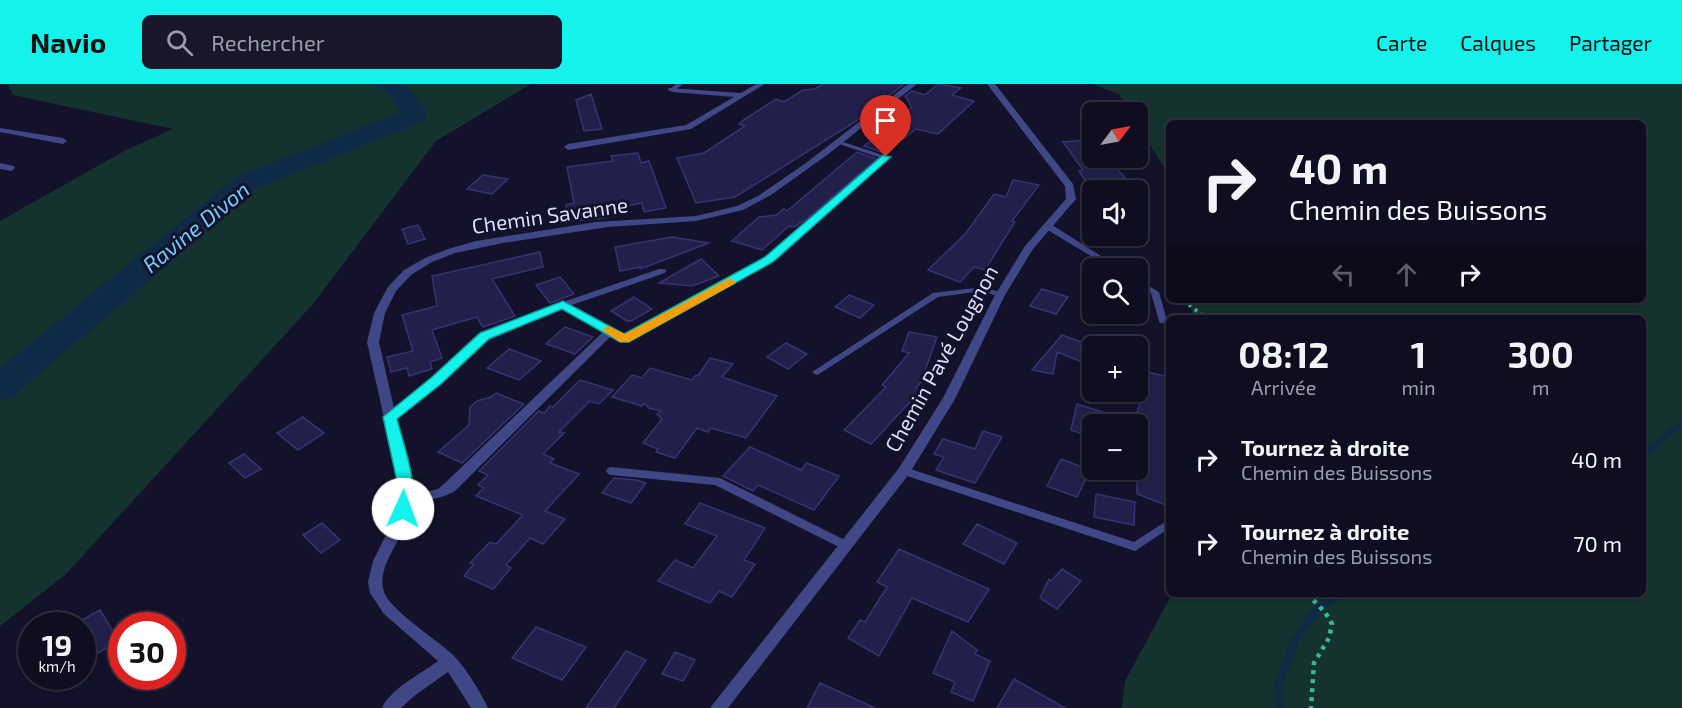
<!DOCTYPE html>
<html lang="fr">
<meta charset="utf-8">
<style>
body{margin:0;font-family:"Exo 2",sans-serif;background:#171729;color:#f1f3f6;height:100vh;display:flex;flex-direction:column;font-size:22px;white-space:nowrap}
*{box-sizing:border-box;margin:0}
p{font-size:20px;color:#9b9ca5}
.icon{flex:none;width:33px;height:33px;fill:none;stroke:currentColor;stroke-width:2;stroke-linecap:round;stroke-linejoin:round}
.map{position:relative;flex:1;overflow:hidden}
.drawer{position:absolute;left:1166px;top:231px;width:480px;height:282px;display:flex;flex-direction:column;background:#0e0e20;border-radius:9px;box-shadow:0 3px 9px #0003,0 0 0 2px #2e2e3e}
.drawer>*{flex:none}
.banner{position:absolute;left:1166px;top:36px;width:480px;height:183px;border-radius:9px;box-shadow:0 3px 9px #0003,0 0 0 2px #2e2e3e;background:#0e0e20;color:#f1f3f6;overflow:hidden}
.needle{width:39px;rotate:58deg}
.controls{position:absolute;left:1082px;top:18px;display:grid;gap:12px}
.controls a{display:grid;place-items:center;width:66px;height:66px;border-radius:9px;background:#0e0e20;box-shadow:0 3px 9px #0003,0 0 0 2px #2e2e3e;font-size:30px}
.speed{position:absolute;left:18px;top:528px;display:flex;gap:12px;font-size:30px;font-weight:700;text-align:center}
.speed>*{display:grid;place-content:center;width:78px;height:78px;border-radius:50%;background:#0e0e20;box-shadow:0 3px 9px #0003,0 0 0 2px #2e2e3e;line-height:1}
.speed small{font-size:15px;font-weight:400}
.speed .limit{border:9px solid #d22;background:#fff;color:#111}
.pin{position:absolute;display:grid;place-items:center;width:51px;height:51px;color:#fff;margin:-62px -26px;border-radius:50% 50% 50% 0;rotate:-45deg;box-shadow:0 0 6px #0007}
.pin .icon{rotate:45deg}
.me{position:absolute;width:66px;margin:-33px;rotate:2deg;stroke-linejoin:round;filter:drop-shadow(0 0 4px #0008)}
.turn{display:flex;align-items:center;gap:21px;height:126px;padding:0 24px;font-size:27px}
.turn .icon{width:78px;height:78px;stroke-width:2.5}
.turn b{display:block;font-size:42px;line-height:51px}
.lanes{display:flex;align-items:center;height:57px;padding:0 24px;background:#0003;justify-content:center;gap:30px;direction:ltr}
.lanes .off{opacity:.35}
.eta{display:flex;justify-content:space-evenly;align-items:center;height:102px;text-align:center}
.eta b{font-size:36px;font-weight:700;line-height:42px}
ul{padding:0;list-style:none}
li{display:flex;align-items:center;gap:18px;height:84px;padding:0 24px}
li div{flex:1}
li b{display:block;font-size:22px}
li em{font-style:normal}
header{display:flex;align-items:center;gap:36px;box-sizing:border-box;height:84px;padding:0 30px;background:#13f3eb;color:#111}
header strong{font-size:28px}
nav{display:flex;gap:33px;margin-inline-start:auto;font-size:21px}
.search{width:420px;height:54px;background:#171729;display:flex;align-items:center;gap:15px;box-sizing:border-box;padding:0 21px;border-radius:9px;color:#9b9ca5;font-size:22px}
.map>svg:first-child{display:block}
.green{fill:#15332e}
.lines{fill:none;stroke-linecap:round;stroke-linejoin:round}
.stream-far1{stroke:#0e2a47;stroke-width:5}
.stream{stroke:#0e2a47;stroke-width:8}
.river{fill:#0e2a47;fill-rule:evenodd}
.building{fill:#221f4a;stroke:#373274;stroke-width:1.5}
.path-far1{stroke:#37b79d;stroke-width:4;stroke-dasharray:3 4.5;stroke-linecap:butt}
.path{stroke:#37b79d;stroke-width:4.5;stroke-dasharray:4 5;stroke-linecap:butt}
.service{fill:#404786;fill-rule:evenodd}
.minor{fill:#404786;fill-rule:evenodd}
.route{fill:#13f3eb;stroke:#0c9e99;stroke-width:1.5}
.slow{fill:#f59e0b}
.labels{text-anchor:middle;stroke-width:6;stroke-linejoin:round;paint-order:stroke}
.street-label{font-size:21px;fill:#ddddfd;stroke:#13122a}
.water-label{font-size:22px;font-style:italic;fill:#70cbf8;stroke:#13122a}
</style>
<header>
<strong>Navio</strong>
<div class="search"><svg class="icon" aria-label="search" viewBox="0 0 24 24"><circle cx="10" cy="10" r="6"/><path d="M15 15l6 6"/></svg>Rechercher</div>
<nav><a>Carte</a><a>Calques</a><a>Partager</a></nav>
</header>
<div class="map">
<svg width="1682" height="624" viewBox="0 0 1682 624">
<rect width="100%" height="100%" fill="#13122a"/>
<path class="green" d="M8,0h523l-95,57 -123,163 -248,271 -65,51v-405l126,-71 47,-21 -160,-34z
M1092,0h590v624h-560l3,-27 47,-87h470v-276h-449l-3,-18h452v-177h-474v51l-31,-50v-12h-7l-11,-18z"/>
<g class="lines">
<path class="stream-far1" d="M1653,362l29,-23"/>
<path class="stream" d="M1642,371l13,-10
M1280,624l-1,-25 16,-43 24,-33 22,-13"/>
<path class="river" d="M376,0c37,0 33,0 51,32l-4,5 -165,67 -245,208 -13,4v-32l238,-192 162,-63 -8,-16z"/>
</g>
<path class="building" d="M823,0h81l-46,36 -123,77 -39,6 -19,-45 27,-5 41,-27 -6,-2 3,-3 34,-22 8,3 19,-12 12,-1z
M938,0l23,4 -9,7 22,6 -36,33 -22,-5 -32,24 -20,-7 48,-39 -7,-11 7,-5 13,4z
M591,10l11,35 -18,2 -8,-31z
M1085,56l7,10v8h14l29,30 -44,2 -12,-19 4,-1 -20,-28z
M857,68l20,7 -73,62 -10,6 -5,-1 -27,24 -30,-9 27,-24 17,-2 8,-6 3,2z
M638,69l3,10 8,-2 17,47 -22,4 -2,-9 -37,8 1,7 -41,4 1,-17 8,-2 -7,-36 46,-6 -2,-5z
M483,91l25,4 -16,15 -25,-5z
M1013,96l26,5 -27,36 3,1 -30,48 -11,-3 -14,15 -32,-12 38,-37 28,-39 12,3z
M418,141l7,14 -17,5 -6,-15z
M672,153l37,6 -69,26v-2l-20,4 -5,-24z
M540,168l3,15 -51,12 23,37 -32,11 -6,-10 -45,13 10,28 -12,4 2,7 -23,7 -2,-8 -16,4 -4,-15 26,-6 -11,-36 35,-9 -5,-30z
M701,175l18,17 -27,10 -33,-3z
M560,193l14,17 -24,9 -14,-18z
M1042,205l26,8 -12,17 -26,-8z
M849,211l25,10 -14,13 -25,-11z
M634,213l18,12 -21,12h-4l-16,-10z
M565,243l28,10 -18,17 -29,-10z
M909,248l28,5 -16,45 -5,6 5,2 -50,54 -27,-14 42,-43 -4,-2 27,-32 -7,-2z
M1062,251l30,11v20l-35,-14 -4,22 -21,-4z
M786,259l21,11 -19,15 -21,-12z
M509,265l32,12 -22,19 -32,-12z
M710,274l23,6 -11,13 55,19 -31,42 -35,-10 -3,4 -11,-4 -22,30 -19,-6 2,-3 -15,-6 19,-24 -5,-5 4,-3 -12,-3 -5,-5 -2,3 -30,-9 20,-22 10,3 8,-10 42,12 4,-5 2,1z
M1148,288l20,5v129l-31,-12v-70h-3z
M580,296l33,10 -14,14 -9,-3 -31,31 5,1 -21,21 11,5 -4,4 29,11 -34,37 20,8 -22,25 -13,-6 -24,27 5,3 -18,21 -29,-13 10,-12 -4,-1 20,-21 6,2 27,-29 -47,-19 8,-8 -6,-3 10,-10 -9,-4 60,-60 5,2 6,-7 3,1z
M496,309l28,11 -62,59 -24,-11 31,-27 1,-18 7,-6 14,-4z
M1077,320l55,17 -1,3h-39v13l-21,-7z
M303,333l21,16 -26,17 -21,-17z
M983,347l19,6 -27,46 -39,-13 8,-13 -10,-3 9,-15 32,10z
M750,363l51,23 6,-7 32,13 -25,34 -56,-25 -5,6 -30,-15z
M244,370l17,15 -16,9 -16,-15z
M1061,375l29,11 -13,27 -30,-11z
M614,394l22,2 10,3 -15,20 -29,-10z
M1096,410l39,8 -1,23 -40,-8z
M700,419l65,25 -21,32 11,4 -23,33 -13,-6 -9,12 -52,-22 17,-21 18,8 24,-32 -32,-12z
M322,439l18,17 -19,13 -18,-18z
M977,440l40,19 -13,21 -41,-20z
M899,465l90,40 -21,33 -56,-24 -33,58 -31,-18 12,-18 5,2 22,-35 -10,-5z
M1062,485l19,12 -24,28 -17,-11 9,-19 2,2z
M100,526l19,31 -30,17 -7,-12v-26z
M536,543l50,20 -24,33 -50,-22z
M952,547l25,19 -2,4 15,7 -17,40 -22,-9 4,-10 -22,-9z
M626,567l20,9 -32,48h-28z
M675,568l20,8 -12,21 -21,-7z
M1014,595l51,29h-68z
M820,599l55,25h-68z"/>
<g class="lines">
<path class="path-far1" d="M1126,175l16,11
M1183,216l23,18"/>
<path class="path" d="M1307,510l18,18 7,12 -3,14 -15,25 -3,45"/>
<path class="service" d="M676,0h7l-9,7h-4v-2z
M839,58h4l46,15 -117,104 -145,80h-6l-14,-8 -1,-2 1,-2 3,-1 14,7 142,-78 115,-99 -42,-14z
M1046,141h6l68,43h-9l-65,-39z
M659,185h6l1,2 -1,2 -99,34h-3l-4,-2 1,-2z
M1137,195l22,13 8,29 -1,2h-6l-1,-2 -8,-28 -14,-9z
M983,203l20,6 1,2 -4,2 -18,-6 -44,6 -119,77 -3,1 -4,-3 121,-79z
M611,383l109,11 129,64 1,3 -1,3 -4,1 -4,-1 -126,-63 -104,-10 -3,-1 -2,-3 2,-3z
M904,383l230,75 34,-22v9l-33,22 -234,-77 -2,-3 2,-3z"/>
<path class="minor" d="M756,0h9l-74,45 -123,21 -4,-3 4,-3 118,-19 48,-28 -62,-5 -4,-2 1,-2 72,5z
M908,0h9l-90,71 -56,40 -28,15 -47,11 -88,6 -105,16 -48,10 -23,9 -21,13 -15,16 -11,22 -6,29 15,66 38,-30 48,-45 79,-30h8l49,28 -160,159c-15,11 -35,8 -45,20 -6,7 -9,21 -13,30 -8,15 -20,34 -14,52 6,18 53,48 68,62 13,12 29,39 36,54h-17l-23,-36 -34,24 -13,12h-19c8,-19 40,-35 56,-47l-54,-47 -14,-21 -2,-11 5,-21 21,-42 3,-21 -2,-31 -28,-125 7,-29 14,-26 16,-17 21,-12 23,-9 28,-8 120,-19 100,-6 41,-10 21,-10 48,-33zM562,225l41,23 -157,150 -8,7 -27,6 -3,-28 -12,-48 44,-35 48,-45z
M987,0h8l78,100 3,15 -43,50 -28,46 -50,104 -46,75 -181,234h-18l189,-240 44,-70 52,-103 30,-49 41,-47 -1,-13z
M0,44l63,10 4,3 -4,3 -63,-12z
M0,79l14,3 1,2 -4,3 -11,-2z"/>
</g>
<path class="route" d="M883,71l8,2 -118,105 -144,80h-9l-58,-33 -73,30 -48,45 -44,35c6,24 24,71 12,94h-11l-2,-4 1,-28 -14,-64 49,-40 48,-44 83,-32 61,33 141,-77z"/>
<path class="slow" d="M730,194l6,4 -2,2 -105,58h-9l-18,-12 6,-4 17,8z"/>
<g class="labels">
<g class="street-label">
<text transform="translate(550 132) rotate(-8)" y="7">Chemin Savanne</text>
<text transform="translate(942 275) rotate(-61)" y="7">Chemin Pavé Lougnon</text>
</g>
<g class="water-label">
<text transform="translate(196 143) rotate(-39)" y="8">Ravine Divon</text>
</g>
</g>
</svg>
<div class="controls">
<a><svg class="needle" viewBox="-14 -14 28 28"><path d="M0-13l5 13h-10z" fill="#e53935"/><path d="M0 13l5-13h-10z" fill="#9b9ca5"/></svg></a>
<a><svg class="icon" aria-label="sound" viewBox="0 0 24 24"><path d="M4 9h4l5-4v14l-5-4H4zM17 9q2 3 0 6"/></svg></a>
<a><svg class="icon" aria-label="search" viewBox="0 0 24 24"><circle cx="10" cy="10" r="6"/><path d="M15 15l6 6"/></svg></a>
<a>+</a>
<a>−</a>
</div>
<div class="speed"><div>19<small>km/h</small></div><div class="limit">30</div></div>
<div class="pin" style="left:886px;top:73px;background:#d93025"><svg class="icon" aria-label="arrive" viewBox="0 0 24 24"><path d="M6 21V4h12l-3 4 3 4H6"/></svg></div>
<svg class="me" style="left:403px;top:425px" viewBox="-20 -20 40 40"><circle r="19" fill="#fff"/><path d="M0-13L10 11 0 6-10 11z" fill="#13f3eb"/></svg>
<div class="banner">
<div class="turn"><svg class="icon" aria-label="right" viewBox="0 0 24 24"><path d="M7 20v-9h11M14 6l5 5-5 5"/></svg><div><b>40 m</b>Chemin des Buissons</div></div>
<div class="lanes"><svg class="icon off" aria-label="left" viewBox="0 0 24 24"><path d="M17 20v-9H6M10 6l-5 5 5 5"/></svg><svg class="icon off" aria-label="ahead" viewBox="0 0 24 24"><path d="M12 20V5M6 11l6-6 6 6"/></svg><svg class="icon" aria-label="right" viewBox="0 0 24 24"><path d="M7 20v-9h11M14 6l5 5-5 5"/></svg></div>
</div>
<section class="drawer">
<div class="eta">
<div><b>08:12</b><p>Arrivée</p></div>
<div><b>1</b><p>min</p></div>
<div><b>300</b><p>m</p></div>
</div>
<ul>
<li><svg class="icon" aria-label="right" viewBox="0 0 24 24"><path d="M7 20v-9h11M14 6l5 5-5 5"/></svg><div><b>Tournez à droite</b><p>Chemin des Buissons</p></div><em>40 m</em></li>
<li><svg class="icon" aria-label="right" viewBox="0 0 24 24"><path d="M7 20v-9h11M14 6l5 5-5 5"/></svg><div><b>Tournez à droite</b><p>Chemin des Buissons</p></div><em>70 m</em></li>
</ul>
</section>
</div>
